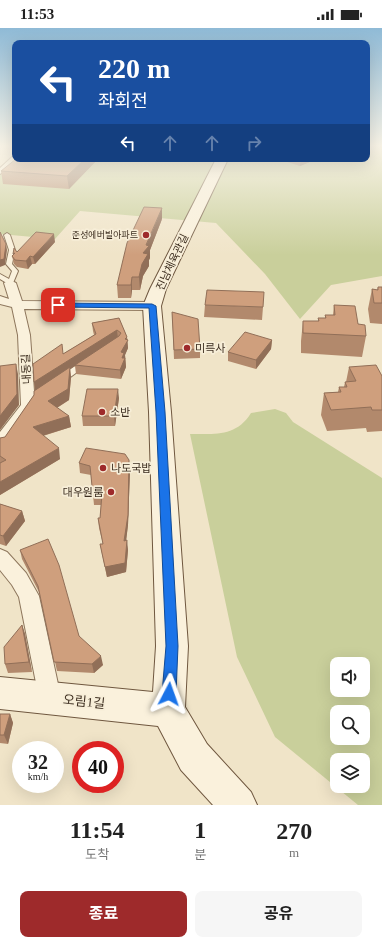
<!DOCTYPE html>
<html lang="ko">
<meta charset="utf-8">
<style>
body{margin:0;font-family:"Times New Roman","Noto Sans KR",serif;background:#f6f6f6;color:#222;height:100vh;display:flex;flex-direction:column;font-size:15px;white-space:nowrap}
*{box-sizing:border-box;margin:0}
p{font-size:13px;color:#767676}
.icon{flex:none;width:22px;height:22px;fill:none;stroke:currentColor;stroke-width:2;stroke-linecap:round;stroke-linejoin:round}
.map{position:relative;height:777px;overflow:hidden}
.panel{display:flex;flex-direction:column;background:#fff;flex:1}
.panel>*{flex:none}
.banner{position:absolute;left:12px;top:12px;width:358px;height:122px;border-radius:8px;box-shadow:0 4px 16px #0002;background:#1a4fa0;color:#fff;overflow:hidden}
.controls{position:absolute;left:330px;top:629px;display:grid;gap:8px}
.controls a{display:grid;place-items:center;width:40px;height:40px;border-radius:8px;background:#fff;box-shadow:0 4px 16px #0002;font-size:20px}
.speed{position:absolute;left:12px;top:713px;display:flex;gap:8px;font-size:20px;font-weight:700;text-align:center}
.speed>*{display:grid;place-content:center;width:52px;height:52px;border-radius:50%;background:#fff;box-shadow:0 4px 16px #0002;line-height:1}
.speed small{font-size:10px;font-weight:400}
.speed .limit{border:6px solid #d22;background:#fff;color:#111}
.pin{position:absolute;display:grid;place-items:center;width:34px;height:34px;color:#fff;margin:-17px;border-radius:8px;box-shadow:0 2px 6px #0006}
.me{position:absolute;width:44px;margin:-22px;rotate:4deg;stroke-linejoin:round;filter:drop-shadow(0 0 3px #0008)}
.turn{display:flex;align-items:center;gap:14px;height:84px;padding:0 20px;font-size:18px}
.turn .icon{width:52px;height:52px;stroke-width:2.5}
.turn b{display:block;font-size:28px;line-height:34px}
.lanes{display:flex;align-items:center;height:38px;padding:0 20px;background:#0003;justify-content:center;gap:20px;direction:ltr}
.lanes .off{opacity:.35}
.eta{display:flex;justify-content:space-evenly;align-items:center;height:68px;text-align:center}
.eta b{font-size:24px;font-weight:700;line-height:28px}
.primary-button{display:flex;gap:8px;margin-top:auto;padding:8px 20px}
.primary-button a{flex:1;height:46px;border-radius:8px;background:#9e2a2b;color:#fff;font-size:16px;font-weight:700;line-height:46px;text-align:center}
.primary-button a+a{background:#f6f6f6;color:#222}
.status{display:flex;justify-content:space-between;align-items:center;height:28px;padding:0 20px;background:#fff;direction:ltr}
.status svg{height:11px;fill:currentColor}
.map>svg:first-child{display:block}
.green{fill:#c9cf9b;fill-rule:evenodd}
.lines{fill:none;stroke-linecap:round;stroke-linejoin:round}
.lane-casing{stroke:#8d765c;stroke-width:2}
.street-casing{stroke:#8d765c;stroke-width:2}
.secondary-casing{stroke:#6f573f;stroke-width:2}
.lane{fill:#faf1dc;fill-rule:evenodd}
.street{fill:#faf1dc;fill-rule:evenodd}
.secondary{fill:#faf1dc;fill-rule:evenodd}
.wall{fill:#b2896c}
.shaded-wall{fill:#916f58}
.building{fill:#cf9f7d;stroke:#916f58}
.route{fill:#1a73e8;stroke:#114b97}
.poi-dot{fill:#9e2a2b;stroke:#f7eed8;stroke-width:1.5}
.labels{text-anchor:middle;stroke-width:3.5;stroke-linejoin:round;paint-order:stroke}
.far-poi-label{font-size:9px;fill:#3d2e20;stroke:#f7eed8;text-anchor:end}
.street-label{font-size:11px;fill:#3d2e20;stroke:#f7eed8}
.poi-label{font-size:11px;fill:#3d2e20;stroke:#f7eed8;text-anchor:start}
.near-street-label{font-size:13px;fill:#3d2e20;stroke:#f7eed8}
</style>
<div class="status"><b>11:53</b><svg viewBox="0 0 49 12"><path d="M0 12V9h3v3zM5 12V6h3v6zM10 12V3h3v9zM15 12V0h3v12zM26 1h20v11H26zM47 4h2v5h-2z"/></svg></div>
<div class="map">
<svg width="382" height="777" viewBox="0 0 382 777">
<rect width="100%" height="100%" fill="#f0e4c8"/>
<path class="green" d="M367,118h15v130l-51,9 -31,34 -35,-45 -49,-51 -136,-12 -25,28 -55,-5v-61l17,-14h350z
M275,381l11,4 7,9 89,56v327h-24l-83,-68 -38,-80 -47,-223c25,0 46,3 61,-21zM337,636h26v26h-26zM337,684h26v26h-26zM337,732h26v26h-26z"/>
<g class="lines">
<g class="lane-casing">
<path id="lane" d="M7,205l3,2 5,15 -3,14 6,7 -5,12 -3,2 -10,-6v-5l9,5 3,-8 -6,-7 3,-14 -5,-15z
M81,334h3l4,2 -23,17h-6l-1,-2 1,-2z"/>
</g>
<g class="street-casing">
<path id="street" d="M12,129l7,2 -19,15v-6z
M10,252l6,3 6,18 130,1 6,4 -6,4 -128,-1 6,26 5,70 -29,42 -6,1v-16l21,-27 -3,-70 -6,-28 -12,-3v-8l9,3 -5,-16z
M0,521l7,3 19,21 13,23 22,102 -3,8 -8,3 -8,-3 -3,-8 -20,-101 -7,-12 -12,-15z"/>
</g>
<g class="secondary-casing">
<path id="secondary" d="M216,131h12l-62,130 -5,17 10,106 17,234 -3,61 22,37 44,48 6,13h-44l-32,-35 -23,-44 -158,-17v-32l153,15 3,-46 -7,-234 -6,-106 7,-17z"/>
</g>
<use href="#lane" class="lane"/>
<use href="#street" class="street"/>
<use href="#secondary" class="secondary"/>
</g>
<path class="wall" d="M98,131l-29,30 -66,-5 -2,-13z
M278,131h39l-17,7z
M162,191l-12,31v8l-1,2v6l-6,10 -3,14h-8l-1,8h-13l-1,-13z
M55,214l-20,22h-3l-4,5 -11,-2 -3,-3 -2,-8 5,-4z
M378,259h4v37l-12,-1 -2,-14 4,-20 5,1z
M205,277l58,2 -1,13 -58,-3z
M334,277l24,19 8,12 -4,21 -61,-4v-12l2,-20h15v-3h7v-3h8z
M172,284l28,37v9l-26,1z
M119,290l8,19 1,11 -3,7 1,12 -5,12 -45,-5 -1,-8 -5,3 1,8 -2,23 -12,8 12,8 2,11 -28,9 17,23 -60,36v-57l5,-1 29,-42 1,-5 -1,-8 29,-28 31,-19 -1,-4 -1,-8z
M272,312l-1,9 -15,20 -28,-8v-9z
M349,339l33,9v55l-15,1 -1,-4 -39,3 -6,-16 3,-22 14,-1 1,-5h5l1,-5h1z
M119,370l-4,28h-32l-1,-10z
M79,435l51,7 -2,55 -2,15 2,10 -2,22 -19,5 -5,-23 -2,-10h3l-4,-16 -1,-10h2l1,-13h-7l-3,-30 -11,-2z
M0,476l22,7 3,10 -19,25 -6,-2z
M20,522l59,86 24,29 -9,8 -37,-2 -17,-77 -18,-35z
M22,597l3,9 7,38 -24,1 -3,-9z
M0,686h10l3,9 -5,21 -8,-1z"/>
<path class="shaded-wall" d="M85,131h13l-29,30 -2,-13z
M301,131h16l-17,7z
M162,180v11l-12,31v8l-1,2v6l-6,10 -3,14 -1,-13 4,-24z
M54,206l1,8 -20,22 -2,-7z
M6,216l1,6 -2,15 -5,2v-7z
M30,228l2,8 -4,5 -2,-8z
M132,249v13l-1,8v-13z
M117,302l1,9 -48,30 1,8 -2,23 -19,12 -2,-11 -13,-11 -1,-8z
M127,309l1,11 -3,7 1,12 -5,12 -1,-9 1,-18z
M272,312l-1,9 -15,20v-9z
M16,336l2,10 1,31 -19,25v-14z
M118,361l1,9 -4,28 -1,-10z
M69,388l2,11 -36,11 -2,-11z
M59,420l1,11 -60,36v-13z
M129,432l1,10 -2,55 -3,25 -1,-9z
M22,483l3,10 -19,25 -3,-10z
M127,512l1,10 -2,22 -19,5 -2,-10z
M22,597l3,9 7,38 -3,-10z
M101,628l2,9 -9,8 -2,-9z
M10,686l3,9 -5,21 -4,-9z"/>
<path class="building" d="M16,131h69l-18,17 -66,-5z
M144,179l18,1 -16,37 3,1 -6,7 5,1 -6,10 -3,13h-7l-1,8h-14l10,-42z
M0,204l6,12 -2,15 -4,1z
M36,204l18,2 -21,23 -3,-1 -4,5 -11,-1 -3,-4 3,-3 -2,1 1,-6 3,4z
M378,259h4v16h-8l-2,-14 6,1z
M207,262l57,2 -1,15 -58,-2z
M334,277l21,1 3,18 7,1 1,11 -63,-3v-12h16l-1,-3h8l-1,-3h10z
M172,284l26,7 2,30 -26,1z
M119,290l8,19 -2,2 3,1 -7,12 3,1 -2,5h3l-5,12 -45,-5 44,-29 2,-3 -4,-3 -83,52 -1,-18 29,-20 1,10 33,-20 -4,-11z
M245,304l27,8 -16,20 -28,-8z
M16,336l1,30 -17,22v-50z
M376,337l6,11v34h-10l-1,-3 -40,3 -7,-17 17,-1 -2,-5h8l-2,-5 11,-1 -7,-14z
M70,339l-2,22 -20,12 21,15 -36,11 26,21 -59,34v-19l6,-3 -6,-4v-18l5,-1 29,-42v-4z
M87,361h31l-4,27h-32z
M86,420l39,6 4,6 -1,55 -4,26 3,-1 -2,23 -20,4 -5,-23h3l-5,-26h2l2,-24 -9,2 -3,-30 -11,-3z
M0,476l22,7 -19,25 -3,-1z
M48,511l11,26 20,71 22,20 -9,8 -38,-2 -16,-76 -18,-36z
M22,597l7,37 -24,2 -1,-17z
M0,686h10l-6,21h-4z"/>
<linearGradient id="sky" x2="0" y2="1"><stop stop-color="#8fbad6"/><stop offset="0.52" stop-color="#f8f3e6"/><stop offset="1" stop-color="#f8f3e6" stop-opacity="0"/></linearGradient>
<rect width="382" height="227" fill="url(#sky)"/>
<path class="route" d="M58,275l94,1 4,2 9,106 13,234 -2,48 -2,4 -5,2 -5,-2 -2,-4 4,-48 -10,-234 -7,-104 -93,-1 -1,-2z"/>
<g class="poi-dot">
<circle cx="146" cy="207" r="4"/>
<circle cx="187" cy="320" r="4"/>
<circle cx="102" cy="384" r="4"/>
<circle cx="103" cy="440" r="4"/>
<circle cx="111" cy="464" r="4"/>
</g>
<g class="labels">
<g class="far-poi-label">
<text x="138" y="210">준성에버빌아파트</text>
</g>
<g class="street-label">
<text transform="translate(172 234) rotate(-65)" y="4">진남체육관길</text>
<text transform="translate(26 341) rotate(-93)" y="4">내동길</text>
</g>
<g class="poi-label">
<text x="195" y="324">미륵사</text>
<text x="110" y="388">소반</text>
<text x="111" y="444">나도국밥</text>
<text x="103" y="468" text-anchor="end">대우원룸</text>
</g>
<g class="near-street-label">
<text transform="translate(84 673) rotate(6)" y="5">오림1길</text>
</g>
</g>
</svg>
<div class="controls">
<a><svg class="icon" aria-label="sound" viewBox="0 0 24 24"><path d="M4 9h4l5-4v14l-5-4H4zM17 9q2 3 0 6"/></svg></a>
<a><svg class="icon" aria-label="search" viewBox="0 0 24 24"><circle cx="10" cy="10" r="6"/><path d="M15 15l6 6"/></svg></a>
<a><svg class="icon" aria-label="layers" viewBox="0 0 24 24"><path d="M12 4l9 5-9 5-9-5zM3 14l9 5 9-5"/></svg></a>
</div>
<div class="speed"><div>32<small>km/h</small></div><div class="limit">40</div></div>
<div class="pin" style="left:58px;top:277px;background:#d93025"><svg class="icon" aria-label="arrive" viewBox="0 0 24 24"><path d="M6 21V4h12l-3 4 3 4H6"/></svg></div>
<svg class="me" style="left:169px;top:666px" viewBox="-20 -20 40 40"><path d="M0-17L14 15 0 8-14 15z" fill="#1a73e8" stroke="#fff" stroke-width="4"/></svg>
<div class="banner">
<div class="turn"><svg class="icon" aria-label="left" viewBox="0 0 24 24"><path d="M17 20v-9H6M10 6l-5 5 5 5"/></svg><div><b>220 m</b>좌회전</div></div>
<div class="lanes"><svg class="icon" aria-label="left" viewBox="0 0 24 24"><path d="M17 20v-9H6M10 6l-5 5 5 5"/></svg><svg class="icon off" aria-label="ahead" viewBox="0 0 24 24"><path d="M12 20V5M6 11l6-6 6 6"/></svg><svg class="icon off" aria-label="ahead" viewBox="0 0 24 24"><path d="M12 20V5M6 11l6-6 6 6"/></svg><svg class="icon off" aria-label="right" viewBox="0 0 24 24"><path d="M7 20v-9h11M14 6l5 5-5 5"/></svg></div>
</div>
</div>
<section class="panel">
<div class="eta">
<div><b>11:54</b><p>도착</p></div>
<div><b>1</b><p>분</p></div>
<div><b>270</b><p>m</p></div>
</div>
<div class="primary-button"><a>종료</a><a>공유</a></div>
</section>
